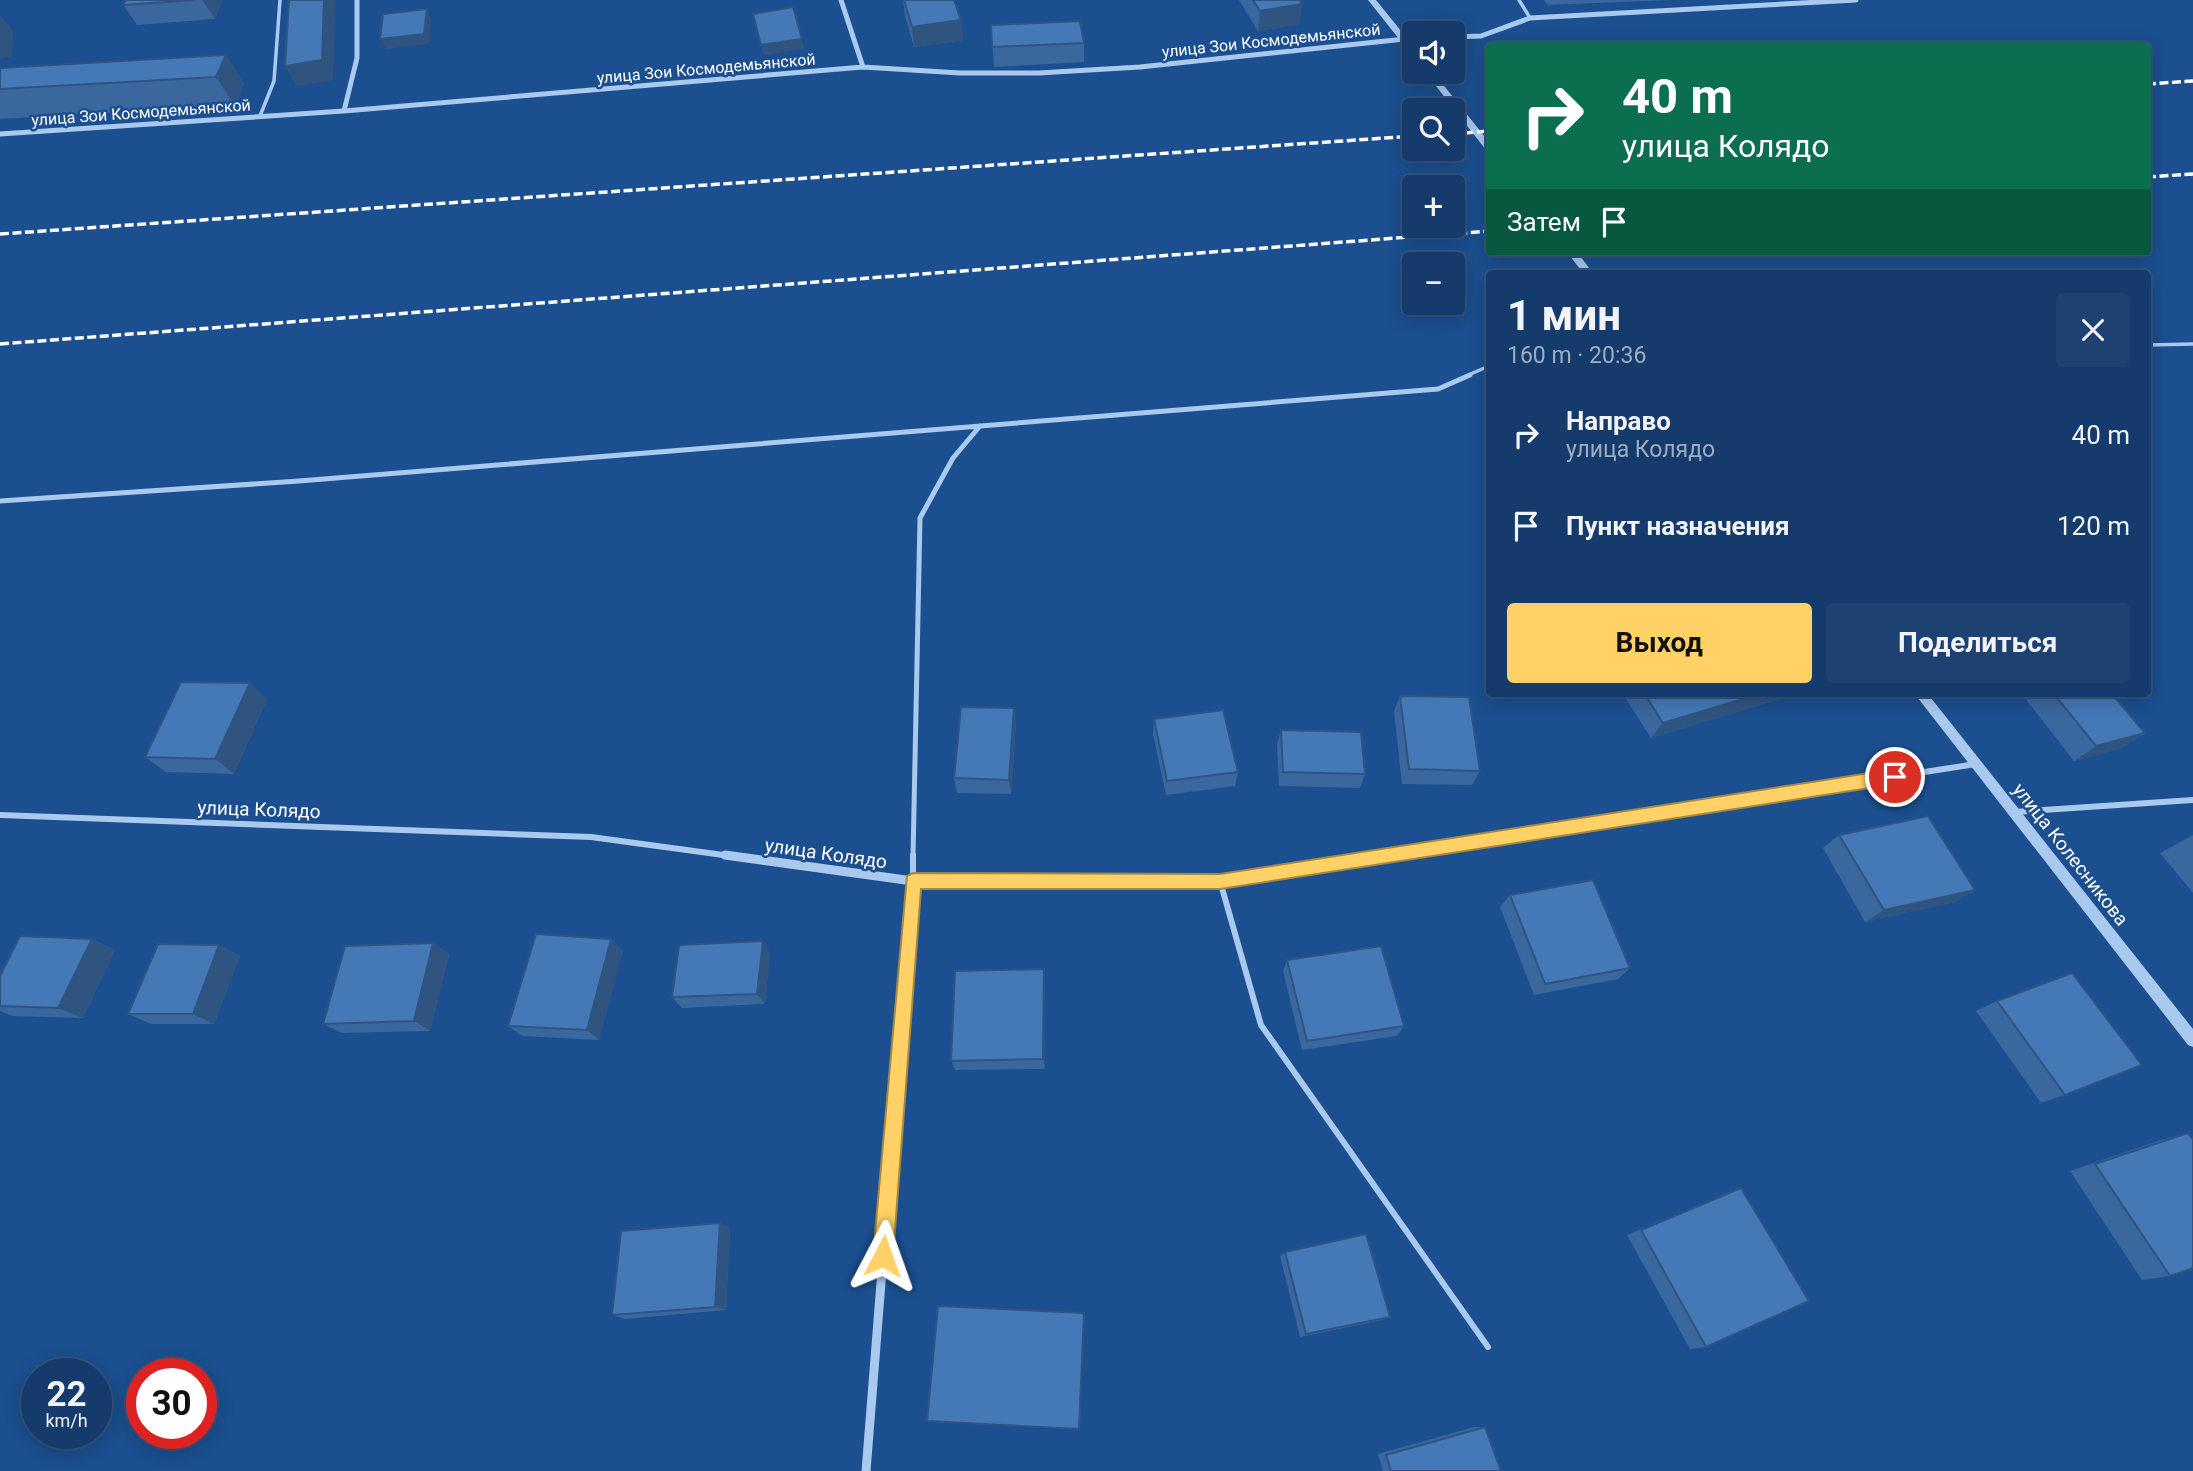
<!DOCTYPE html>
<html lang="ru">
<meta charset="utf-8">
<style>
body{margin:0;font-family:Roboto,sans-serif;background:#1d4271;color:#f1f3f6;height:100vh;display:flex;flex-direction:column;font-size:26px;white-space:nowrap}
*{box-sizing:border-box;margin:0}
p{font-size:23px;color:#9dadc1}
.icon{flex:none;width:38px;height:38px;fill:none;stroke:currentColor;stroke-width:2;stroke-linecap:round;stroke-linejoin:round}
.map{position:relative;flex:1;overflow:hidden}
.sheet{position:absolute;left:1486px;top:270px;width:665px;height:427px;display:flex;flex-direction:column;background:#143b6b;border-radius:7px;box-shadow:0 4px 18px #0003,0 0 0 2px #33557e}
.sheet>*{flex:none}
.hud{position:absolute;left:1486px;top:42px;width:665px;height:214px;border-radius:7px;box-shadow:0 4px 18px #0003,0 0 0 2px #33557e;background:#0b6e4f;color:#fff;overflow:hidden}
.tools{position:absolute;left:1402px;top:21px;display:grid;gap:14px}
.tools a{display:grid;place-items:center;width:63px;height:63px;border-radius:7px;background:#143b6b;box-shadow:0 4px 18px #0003,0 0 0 2px #33557e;font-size:35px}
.speed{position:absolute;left:21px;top:1358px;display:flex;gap:14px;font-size:35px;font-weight:700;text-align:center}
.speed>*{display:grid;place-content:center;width:91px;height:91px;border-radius:50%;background:#143b6b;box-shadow:0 4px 18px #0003,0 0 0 2px #33557e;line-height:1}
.speed small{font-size:18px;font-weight:400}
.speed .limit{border:10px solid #d22;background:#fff;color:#111}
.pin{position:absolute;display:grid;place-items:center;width:60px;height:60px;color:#fff;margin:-30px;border:4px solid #fff;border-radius:50%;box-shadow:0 2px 7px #0007}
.me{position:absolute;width:77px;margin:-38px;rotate:4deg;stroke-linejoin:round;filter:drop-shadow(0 0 5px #0008)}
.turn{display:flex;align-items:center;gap:24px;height:147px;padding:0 21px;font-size:32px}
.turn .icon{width:91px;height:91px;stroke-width:2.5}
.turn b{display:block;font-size:49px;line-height:60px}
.then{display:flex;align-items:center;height:66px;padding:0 21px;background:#0003;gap:14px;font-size:26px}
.round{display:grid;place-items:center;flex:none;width:74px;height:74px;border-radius:7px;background:#1d4271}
.overview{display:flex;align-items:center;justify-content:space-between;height:119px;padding:0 21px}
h1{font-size:42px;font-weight:700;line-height:52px}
.primary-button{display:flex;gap:14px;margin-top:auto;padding:14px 21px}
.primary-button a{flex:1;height:80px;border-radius:7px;background:#ffd166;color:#111;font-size:28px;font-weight:700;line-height:80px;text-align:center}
.primary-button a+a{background:#1d4271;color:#f1f3f6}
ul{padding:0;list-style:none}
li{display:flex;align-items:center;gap:21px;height:91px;padding:0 21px}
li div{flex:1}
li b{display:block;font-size:26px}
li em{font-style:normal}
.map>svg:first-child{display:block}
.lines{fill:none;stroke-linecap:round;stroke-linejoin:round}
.service-far2{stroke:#a9c9ee;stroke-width:3.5}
.service-far1{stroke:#a9c9ee;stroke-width:5}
.service{stroke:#a9c9ee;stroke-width:6}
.minor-far2{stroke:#a9c9ee;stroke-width:5}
.minor-far1{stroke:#a9c9ee;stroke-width:6}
.minor{stroke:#a9c9ee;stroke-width:9}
.tertiary{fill:#a9c9ee;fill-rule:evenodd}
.rail{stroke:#fff;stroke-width:3.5;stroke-dasharray:9 3.5;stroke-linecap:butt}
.wall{fill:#3a679d}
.shaded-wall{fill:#305480}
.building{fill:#4478b7;stroke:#305480;stroke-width:2}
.route{fill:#ffd166;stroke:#a68842;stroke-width:2}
.labels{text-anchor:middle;stroke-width:5;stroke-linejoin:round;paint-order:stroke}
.far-street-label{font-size:16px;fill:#fff;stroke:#1b4f8f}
.street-label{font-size:19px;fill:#fff;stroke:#1b4f8f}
</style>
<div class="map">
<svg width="2193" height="1471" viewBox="0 0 2193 1471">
<rect width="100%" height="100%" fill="#1b4f8f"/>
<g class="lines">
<path class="service-far2" d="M1519,0l11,18
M260,116l14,-35 6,-81
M2147,345l46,-1
M1466,376l23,-10"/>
<path class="service-far1" d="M0,501l299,-20 1139,-92 32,-14
M913,857l7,-339 33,-60 27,-32"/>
<path class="service" d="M913,881v-26
M1220,881l41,144 227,322"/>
<path class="minor-far2" d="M841,0l22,67
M1452,37l29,-1 49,-18 326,-18
M344,111l13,-53v-58
M0,134l344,-23 519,-44 97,6h79l101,-6 274,-29"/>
<path class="minor-far1" d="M2014,812l179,-12
M0,815l591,22 147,20
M1375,857l601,-93"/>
<path class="minor" d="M725,855l188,26h307l166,-26
M866,1471l47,-590"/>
<path class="tertiary" d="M1368,0h8l38,47v7h-3z
M1425,72h8l56,70v9l-3,-1z
M1567,252h10l16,21h-10z
M1914,693h13l266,336v18l-5,-2z"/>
<path class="rail" d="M2147,84l46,-3
M1452,134l37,-3
M2147,177l46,-3
M0,234l1414,-98
M0,344l1489,-113"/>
</g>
<path class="wall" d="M126,0h96l-7,19 -78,6 -14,-20z
M903,0h51l7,20 2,20 -49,7 -9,-31z
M1239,0h61l2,4 -3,20 -41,7z
M1544,0h128l-125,5z
M991,25l93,18v19l-90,5z
M226,55l18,29 -9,22 -235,13v-51z
M1622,693h178l-149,45z
M2028,693h83l34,40 -23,15 -48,13 -50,-64z
M1400,696l80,75 -8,14 -70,-1 -8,-73z
M267,699l-33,75 -68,-2 -21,-15z
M1154,719l84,53 -3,14 -69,9 -13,-61z
M1016,723l-5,71 -54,-1 -3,-15z
M1281,730l84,44 -5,14 -81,-2 -2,-41z
M1839,835l136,55 -20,12 -90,20 -42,-74z
M2193,835v58l-33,-40z
M1510,895l120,73 -12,11 -84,16 -34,-88z
M92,939l23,11 -32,68 -71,-2 -12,-5v-35z
M433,943l16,11 -19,77 -88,2 -19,-9z
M219,945l21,11 -26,68h-63l-23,-10z
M623,950l-24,90 -77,-4 -14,-10z
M770,953l-5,51 -83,4 -10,-11z
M1287,960l117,66 -7,10 -95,14 -19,-79z
M1044,969l1,11v89l-90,1 -4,-9z
M1997,1001l68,94 -24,8 -65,-92z
M2188,1133l-18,143 -28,4 -72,-109 91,-31z
M1741,1188l-35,159 -16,2 -63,-114z
M730,1228l-4,82 -101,9 -13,-4z
M1285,1252l105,65 -8,3 -82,17 -20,-81z
M1474,1427h11l16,44h-118l-5,-17z"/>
<path class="shaded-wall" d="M202,0h20l-7,19z
M324,0h12l-3,80 -36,6 -12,-20z
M1302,4l-3,20 -41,7 2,-20z
M427,9l4,10 -2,25 -43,5 -6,-10z
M0,15l13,16 -1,26 -12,2z
M961,20l2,20 -49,7 -2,-20z
M802,39l2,10 -40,6 -3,-10z
M226,55l18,29 -9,22 -19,-29z
M250,683l17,16 -33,75 -19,-15z
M1763,693h37l-149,45 12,-15z
M1014,708l2,15 -5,71 -2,-14z
M2145,733l-23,15 -48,13 22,-15z
M1975,890l-20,12 -90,20 19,-12z
M92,939l23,11 -32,68 -25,-10z
M611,939l12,11 -24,90 -12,-10z
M763,941l7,12 -5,51 -8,-10z
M433,943l16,11 -19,77 -16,-10z
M219,945l21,11 -26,68 -21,-10z
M1044,969l1,11v89l-2,-10z
M720,1223l10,5 -4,82 -11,-3z"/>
<path class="building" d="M126,0h69l-72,5z
M289,0h35l-2,60 -37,6z
M904,0h50l7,20 -49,7z
M1253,0h47l2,4 -42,7z
M793,7l9,32 -41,6 -8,-31z
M427,9l-3,25 -44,5 3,-25z
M1080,21l4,22 -92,4 -1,-22z
M226,55l-10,22 -216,12v-21z
M181,682l69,1 -35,76 -70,-2z
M1644,693h119l-100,30z
M2053,693h58l34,40 -49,13z
M1400,696l69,1 11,74 -71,-2z
M961,707l53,1 -5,72 -55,-2z
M1223,710l15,62 -71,9 -13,-62z
M1281,730l80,2 4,42 -82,-2z
M1928,816l47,74 -91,20 -45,-75z
M1593,880l37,88 -85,16 -35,-89z
M536,934l75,5 -24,91 -79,-4z
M20,936l72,3 -34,69 -58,-2v-30z
M763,941l-6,53 -85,3 7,-52z
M433,943l-19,78 -91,3 22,-78z
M158,944l61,1 -26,69h-65z
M1381,946l23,80 -97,15 -20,-81z
M1044,969l-1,90 -92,2 4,-90z
M2072,973l70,92 -77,30 -68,-94z
M2188,1133l5,6v129l-23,8 -75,-112z
M1741,1188l68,113 -103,46 -65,-117z
M720,1223l-5,84 -103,8 9,-84z
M1366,1234l24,83 -84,17 -21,-82z
M938,1306l146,7 -5,116 -152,-8z
M1485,1427l16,44h-110l-5,-16z"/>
<path class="route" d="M1895,769l5,3 3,5 -3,5 -5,2 -675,105h-299l-28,367 -3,8 -7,2 -7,-2 -3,-8 34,-380 6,-3 307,1z"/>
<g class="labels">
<g class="far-street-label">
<text transform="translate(1271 40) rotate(-6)" y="6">улица Зои Космодемьянской</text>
<text transform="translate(706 68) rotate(-5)" y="6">улица Зои Космодемьянской</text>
<text transform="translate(141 112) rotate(-4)" y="6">улица Зои Космодемьянской</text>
</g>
<g class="street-label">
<text transform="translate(259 809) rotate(2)" y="7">улица Колядо</text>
<text transform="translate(826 853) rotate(8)" y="7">улица Колядо</text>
<text transform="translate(2071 854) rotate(52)" y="7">улица Колесникова</text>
</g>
</g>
</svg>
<div class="tools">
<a><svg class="icon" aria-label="sound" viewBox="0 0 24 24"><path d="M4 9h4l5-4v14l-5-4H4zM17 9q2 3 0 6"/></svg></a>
<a><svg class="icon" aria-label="search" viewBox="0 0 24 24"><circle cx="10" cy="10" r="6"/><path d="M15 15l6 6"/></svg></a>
<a>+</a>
<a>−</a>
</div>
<div class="speed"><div>22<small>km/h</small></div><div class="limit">30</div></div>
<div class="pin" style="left:1895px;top:777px;background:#d93025"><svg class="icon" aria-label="arrive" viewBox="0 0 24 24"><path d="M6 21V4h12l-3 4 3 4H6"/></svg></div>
<svg class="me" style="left:883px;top:1256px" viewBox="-20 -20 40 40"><path d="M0-17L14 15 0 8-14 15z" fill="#ffd166" stroke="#fff" stroke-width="4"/></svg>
<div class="hud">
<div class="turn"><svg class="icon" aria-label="right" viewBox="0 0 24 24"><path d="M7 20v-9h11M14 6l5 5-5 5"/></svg><div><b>40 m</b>улица Колядо</div></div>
<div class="then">Затем<svg class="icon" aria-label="arrive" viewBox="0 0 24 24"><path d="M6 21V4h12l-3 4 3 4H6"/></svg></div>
</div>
<section class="sheet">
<div class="overview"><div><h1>1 мин</h1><p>160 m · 20:36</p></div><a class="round"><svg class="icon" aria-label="close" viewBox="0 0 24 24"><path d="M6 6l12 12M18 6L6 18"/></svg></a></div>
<ul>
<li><svg class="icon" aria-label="right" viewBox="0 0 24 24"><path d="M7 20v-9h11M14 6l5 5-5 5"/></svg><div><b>Направо</b><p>улица Колядо</p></div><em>40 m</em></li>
<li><svg class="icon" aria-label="arrive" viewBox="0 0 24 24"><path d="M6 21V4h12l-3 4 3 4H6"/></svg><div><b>Пункт назначения</b></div><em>120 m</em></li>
</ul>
<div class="primary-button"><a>Выход</a><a>Поделиться</a></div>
</section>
</div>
